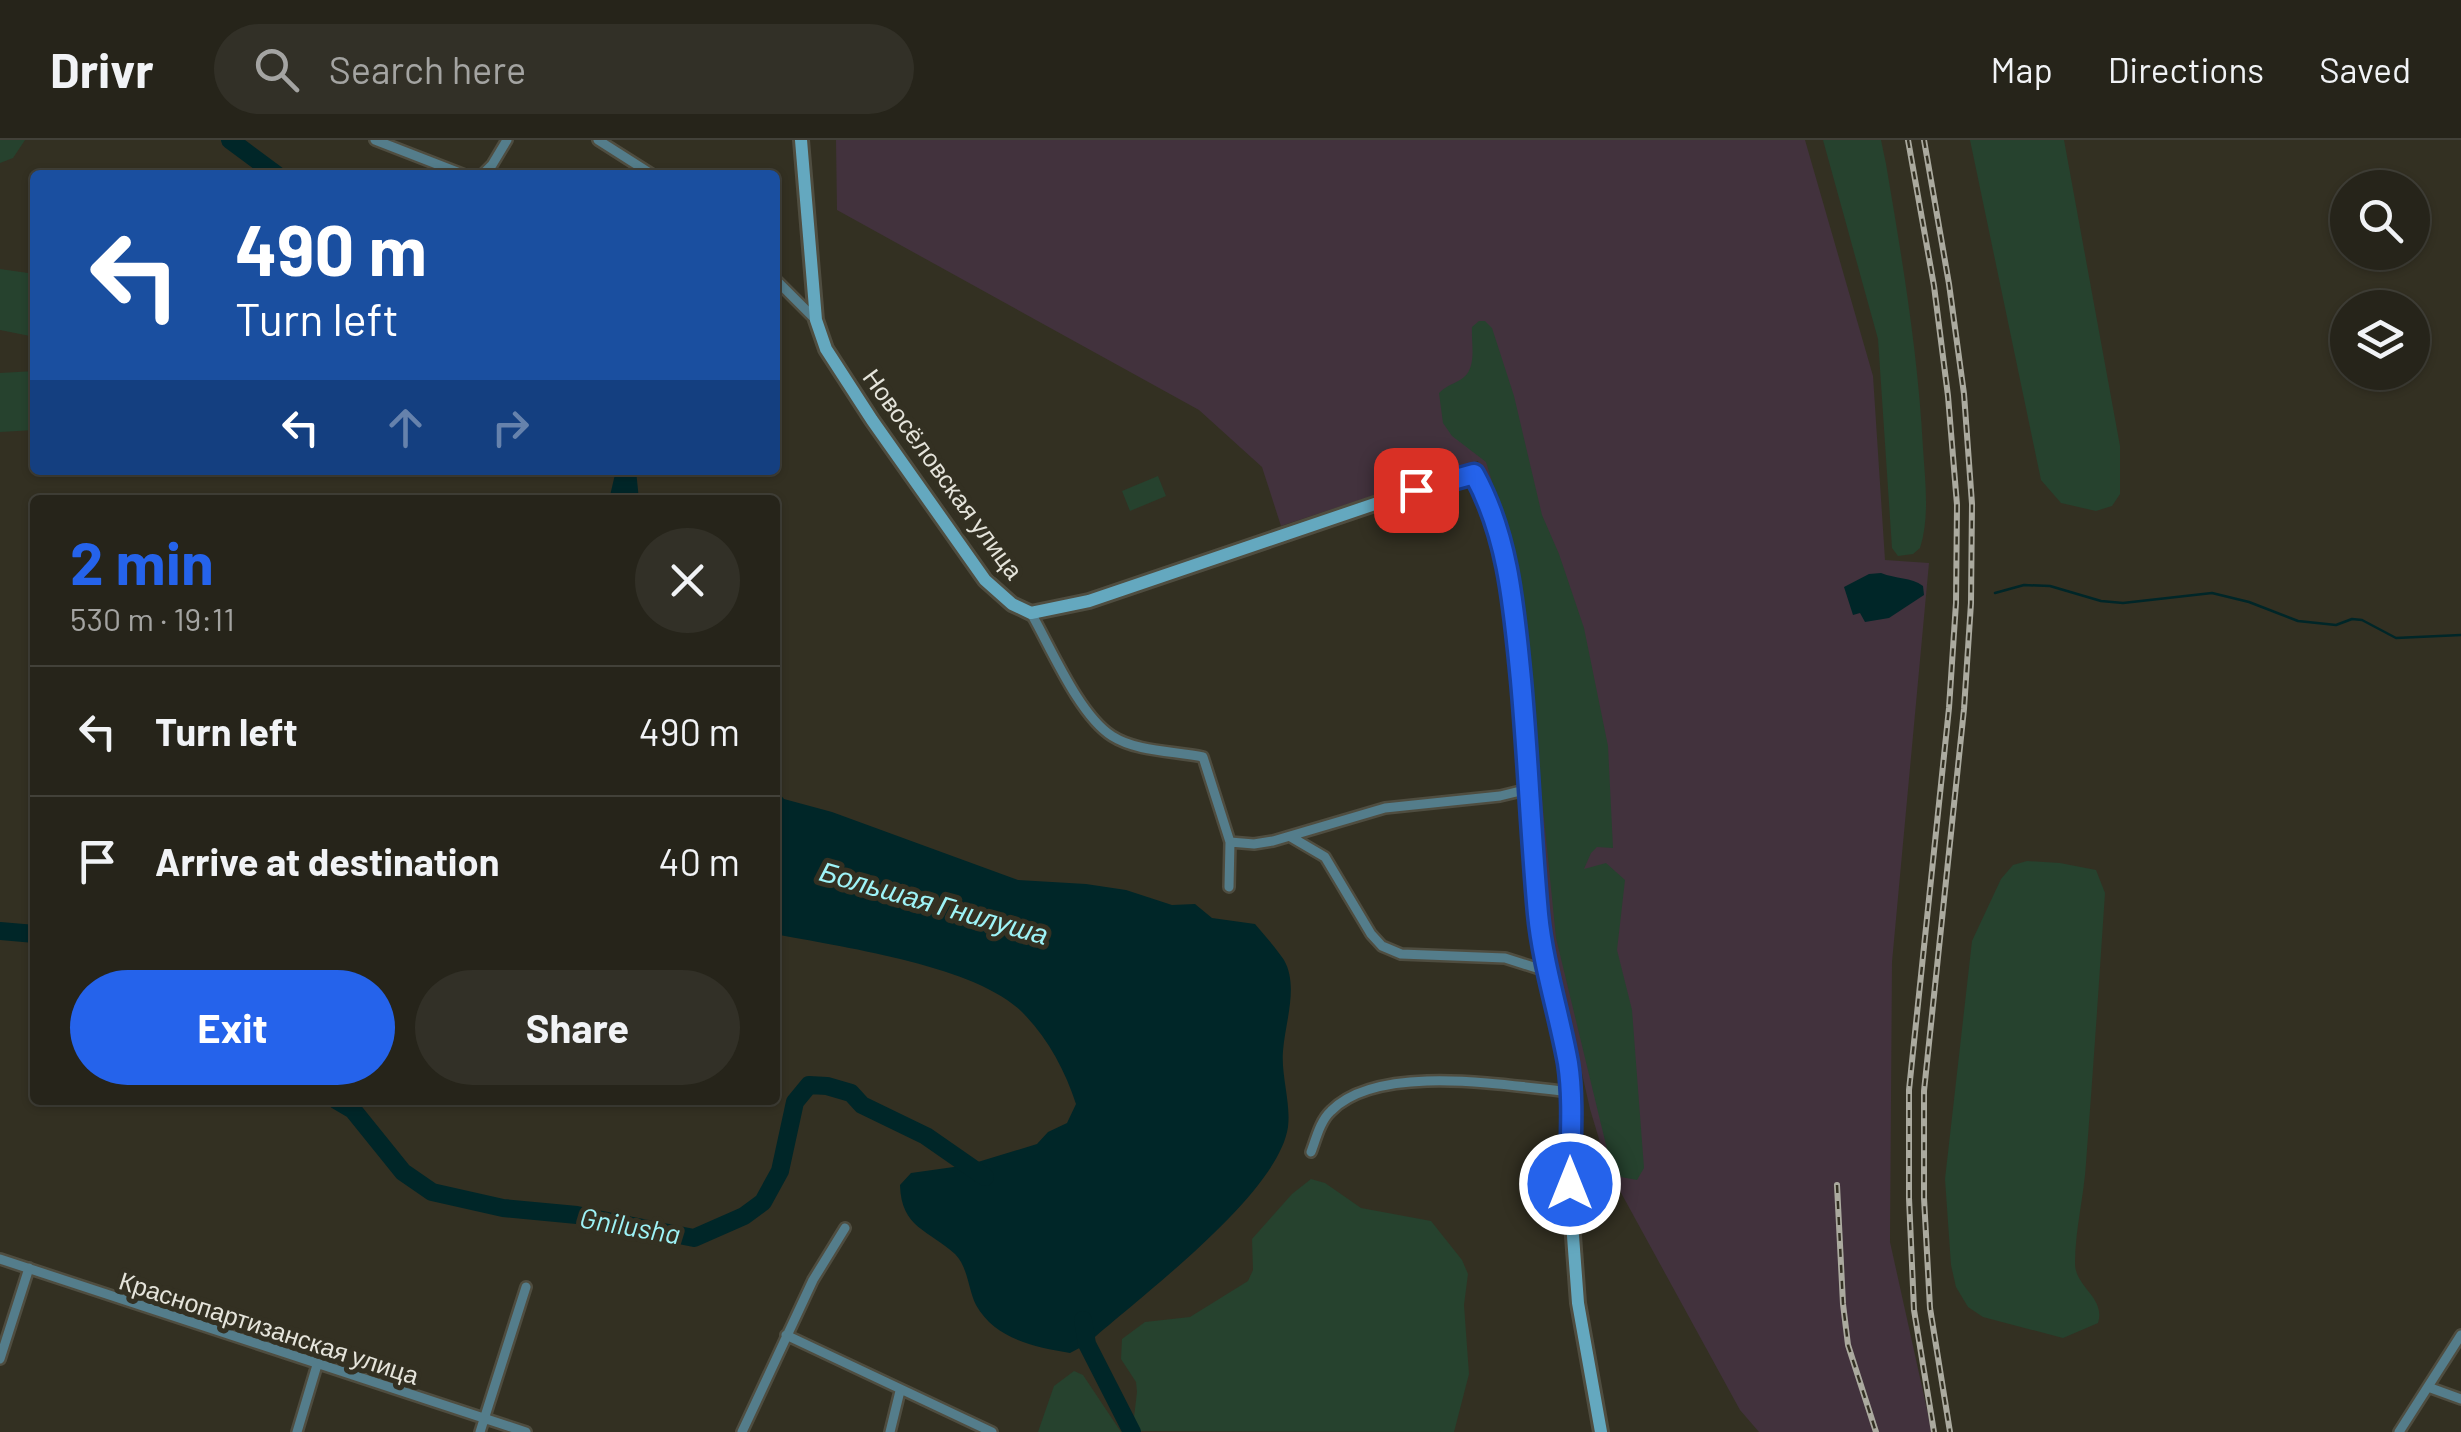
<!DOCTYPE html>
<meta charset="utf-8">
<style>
body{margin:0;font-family:Barlow,sans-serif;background:#323027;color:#f1f3f6;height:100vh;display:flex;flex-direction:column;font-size:38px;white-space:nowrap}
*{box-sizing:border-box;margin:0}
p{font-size:32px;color:#a4a4a2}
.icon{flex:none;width:55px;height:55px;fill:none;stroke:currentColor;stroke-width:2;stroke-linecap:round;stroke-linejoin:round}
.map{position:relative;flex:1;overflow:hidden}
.details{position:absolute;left:30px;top:355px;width:750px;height:610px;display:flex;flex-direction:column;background:#26241a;border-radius:10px;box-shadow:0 2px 8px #0004,0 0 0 2px #424139}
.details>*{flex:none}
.top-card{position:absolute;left:30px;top:30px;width:750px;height:305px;border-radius:10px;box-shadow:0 2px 8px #0004,0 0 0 2px #424139;background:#1a4fa0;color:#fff;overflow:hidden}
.buttons{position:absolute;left:2330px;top:30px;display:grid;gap:20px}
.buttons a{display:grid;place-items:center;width:100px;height:100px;border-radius:50%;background:#26241a;box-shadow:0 2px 8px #0004,0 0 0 2px #424139;font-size:50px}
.pin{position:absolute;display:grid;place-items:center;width:85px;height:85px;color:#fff;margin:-42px;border-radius:20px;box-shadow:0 5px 15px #0006}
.me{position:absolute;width:110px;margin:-55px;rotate:0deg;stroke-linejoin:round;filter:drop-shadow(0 0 8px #0008)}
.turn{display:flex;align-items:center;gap:35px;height:210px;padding:0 40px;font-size:45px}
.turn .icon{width:130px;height:130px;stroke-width:2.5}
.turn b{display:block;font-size:70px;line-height:85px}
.lanes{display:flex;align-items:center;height:95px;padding:0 40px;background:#0003;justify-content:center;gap:50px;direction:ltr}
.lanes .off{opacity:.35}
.round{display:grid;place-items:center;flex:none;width:105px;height:105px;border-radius:52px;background:#323027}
.head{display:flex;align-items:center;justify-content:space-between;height:170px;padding:0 40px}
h1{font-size:60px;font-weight:700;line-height:75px;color:#2563eb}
.primary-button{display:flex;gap:20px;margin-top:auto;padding:20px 40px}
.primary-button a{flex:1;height:115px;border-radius:60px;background:#2563eb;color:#fff;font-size:40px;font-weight:700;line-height:115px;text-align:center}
.primary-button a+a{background:#323027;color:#f1f3f6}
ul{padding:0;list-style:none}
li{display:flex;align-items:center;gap:30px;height:130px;padding:0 40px;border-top:2px solid #424139}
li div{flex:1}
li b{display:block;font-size:38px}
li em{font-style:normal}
header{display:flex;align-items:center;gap:60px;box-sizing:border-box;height:140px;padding:0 50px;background:#26241a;border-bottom:2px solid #424139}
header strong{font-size:48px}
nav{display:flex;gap:55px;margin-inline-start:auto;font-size:35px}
.search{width:700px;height:90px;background:#323027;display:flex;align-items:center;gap:25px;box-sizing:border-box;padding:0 35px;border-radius:55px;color:#a4a4a2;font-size:38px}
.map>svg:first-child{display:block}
.industrial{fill:#42323d}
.green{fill:#26422e}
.water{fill:#002628}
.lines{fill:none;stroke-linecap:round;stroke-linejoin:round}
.stream{stroke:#002628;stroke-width:2.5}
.river{stroke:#002628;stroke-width:18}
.street-casing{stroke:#4f4d40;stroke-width:14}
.secondary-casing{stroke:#4f4d40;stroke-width:18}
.street{stroke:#547d8b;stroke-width:9}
.secondary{stroke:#64a8bf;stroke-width:12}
.rail-casing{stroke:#abaa9f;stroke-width:6}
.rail{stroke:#333022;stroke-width:2.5;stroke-dasharray:8;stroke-linecap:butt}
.route-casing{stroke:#184099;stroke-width:25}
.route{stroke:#2563eb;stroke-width:18}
.labels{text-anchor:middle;stroke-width:10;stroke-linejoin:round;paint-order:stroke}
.street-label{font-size:25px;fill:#e5e4db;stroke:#333022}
.water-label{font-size:28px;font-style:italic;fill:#9ef3f7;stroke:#333022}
</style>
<header>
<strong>Drivr</strong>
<div class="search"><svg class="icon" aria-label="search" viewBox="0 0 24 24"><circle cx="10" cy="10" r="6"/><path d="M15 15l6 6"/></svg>Search here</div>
<nav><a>Map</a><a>Directions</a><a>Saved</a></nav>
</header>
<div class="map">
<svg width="2461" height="1292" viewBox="0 0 2461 1292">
<rect width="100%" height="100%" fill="#333022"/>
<path class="industrial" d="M836,0h969l68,236 12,184 44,3 -37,399 -2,280 42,190h-173l-19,-22 -132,-241 -18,-60 -39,-173 -36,-371 -37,-104 -197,65 -19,-59 -63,-57 -362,-200z"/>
<path class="green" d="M0,0h25l-12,18 -13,5z
M1823,0h58l5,24c16,94 32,188 37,284 2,32 7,69 -3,100l-7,6 -15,2 -6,-8 -14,-209z
M1970,0h94l56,306v48l-8,12 -16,5 -35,-8 -20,-23z
M0,129l35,5v63l-35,-7z
M1479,181h6l7,7 22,68 28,119 17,39 25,74 24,118 5,102 -16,-1 -6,6 -7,16 22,-6 19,17 -8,70 15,60 12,158 -7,12 -16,-3 -14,-28 -51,-211 -37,-370 -33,-106 -34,-26 -9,-13 -4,-30c7,-7 12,-8 21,-13 18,-10 11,-35 12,-53z
M35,231v59l-35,2v-59z
M1158,336l8,20 -36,15 -8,-20z
M2027,721l33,2 36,7 9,23c-6,90 -12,180 -19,270 -2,33 -11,67 -11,100 0,25 31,34 23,60l-35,15 -80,-21 -15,-10 -12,-20 -5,-22 -6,-86 27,-238 29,-62 12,-14z
M1311,1039l14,4 36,25 70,13 31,39 6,14 -4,31 5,69 -15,58 -316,-1 -5,-5 4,-34 -1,-10 -15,-23 1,-20 23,-17 45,-5 58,-36 5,-11 -1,-31 40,-45z
M1074,1231l9,4 38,57h-83l16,-46z"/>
<path class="water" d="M616,330h20l3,30h-30z
M1881,433c15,6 30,4 42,13l1,9 -35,23 -24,4 -5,-9 -7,2 -9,-28 25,-13z
M775,649l9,10 48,13 186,68 68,4 40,6 46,15 23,-1 17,14 43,6c10,12 21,24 29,36 15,26 1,63 -1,91 -2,25 8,52 5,76 -10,68 -150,171 -201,217l-17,9c-36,-6 -75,-14 -94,-48 -8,-16 -8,-38 -21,-51 -26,-24 -54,-26 -55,-69l11,-12 57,-8 69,-21 11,-12 19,-9 9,-19c-11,-34 -29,-67 -54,-92 -47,-47 -182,-65 -247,-78z"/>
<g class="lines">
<path class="stream" d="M1995,453l29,-8 26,1 51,15 22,2 89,-10 37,9 49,19 38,4 16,-6 10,1 34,18 65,-3"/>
<path class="river" d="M230,0l47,35
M0,791l35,3
M336,960l17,10 50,62 29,20 71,16 74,7 117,23 50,-22 19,-14 17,-31 15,-69 14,-17 18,1 24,7 11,12 64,31 59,41
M1083,1180l4,24 45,88"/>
<g class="street-casing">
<path id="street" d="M375,0l90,35
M598,0l55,35
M482,35l10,-10 15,-25
M775,139l41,41
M1031,473c20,35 48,102 81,123 25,16 63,15 91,21l27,85 -1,45
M1291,697l34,20 46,77 11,12 19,8 104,4 41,13
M1230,702l24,2 19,-3 112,-33 115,-12 29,-7
M1311,1012c5,-13 9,-31 20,-41 48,-49 178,-25 240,-19
M0,1119l526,173
M786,1195l206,97
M0,1219l29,-91
M2428,1247l33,12
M297,1292l20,-67
M480,1292l46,-145
M742,1292l71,-152 32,-52
M890,1292l10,-41
M2399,1292l62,-97"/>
</g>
<g class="secondary-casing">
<path id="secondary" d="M801,0l15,180 10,29 46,71 113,160 27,24 19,9 58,-12 327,-111 59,-15 14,30 24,92 25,319 8,55 22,92 3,29v117l7,94 23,129"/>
</g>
<use href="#street" class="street"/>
<use href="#secondary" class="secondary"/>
<g class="rail-casing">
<path id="rail" d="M1908,0l26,146 14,110 9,109 -1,98 -7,105 -40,382v108l5,112 20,122
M1924,0l25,144 15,110 8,110 -1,99 -7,106 -40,382v107l6,110 20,124
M1837,1045l6,119 5,41 28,87"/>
</g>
<use href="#rail" class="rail"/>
</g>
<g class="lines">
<g class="route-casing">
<path id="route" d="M1416,350l58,-16c35,63 40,136 47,206 7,78 10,156 17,234 5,51 21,99 30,149 6,39 2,81 2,121"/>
</g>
<use href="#route" class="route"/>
</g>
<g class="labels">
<g class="street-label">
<text transform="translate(943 334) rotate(54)" y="9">Новосёловская улица</text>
<text transform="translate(269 1188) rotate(18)" y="9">Краснопартизанская улица</text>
</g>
<g class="water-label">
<text transform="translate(934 763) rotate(16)" y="10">Большая Гнилуша</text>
<text transform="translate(630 1086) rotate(10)" y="10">Gnilusha</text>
</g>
</g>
</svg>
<div class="buttons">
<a><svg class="icon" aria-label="search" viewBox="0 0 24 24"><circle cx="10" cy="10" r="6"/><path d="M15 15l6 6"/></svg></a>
<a><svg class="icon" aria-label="layers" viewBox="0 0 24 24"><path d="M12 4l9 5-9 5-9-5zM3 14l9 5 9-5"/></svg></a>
</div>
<div class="pin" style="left:1416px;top:350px;background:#d93025"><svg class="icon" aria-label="arrive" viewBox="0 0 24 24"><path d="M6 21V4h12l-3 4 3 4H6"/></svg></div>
<svg class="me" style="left:1570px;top:1044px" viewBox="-20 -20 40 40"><circle r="17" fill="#2563eb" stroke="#fff" stroke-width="3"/><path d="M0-11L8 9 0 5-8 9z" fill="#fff"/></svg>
<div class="top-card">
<div class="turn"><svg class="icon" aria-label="left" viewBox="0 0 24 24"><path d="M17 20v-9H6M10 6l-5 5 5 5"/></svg><div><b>490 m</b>Turn left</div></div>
<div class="lanes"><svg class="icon" aria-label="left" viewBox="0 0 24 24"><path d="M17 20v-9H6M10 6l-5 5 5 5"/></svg><svg class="icon off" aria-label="ahead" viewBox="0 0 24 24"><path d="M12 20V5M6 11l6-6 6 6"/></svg><svg class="icon off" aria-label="right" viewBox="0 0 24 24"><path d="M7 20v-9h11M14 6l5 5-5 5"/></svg></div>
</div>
<section class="details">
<div class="head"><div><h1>2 min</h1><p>530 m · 19:11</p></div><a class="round"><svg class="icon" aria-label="close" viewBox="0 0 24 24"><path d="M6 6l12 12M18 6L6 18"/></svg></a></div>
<ul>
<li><svg class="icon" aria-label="left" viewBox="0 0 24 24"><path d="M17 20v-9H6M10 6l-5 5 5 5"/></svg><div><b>Turn left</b></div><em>490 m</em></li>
<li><svg class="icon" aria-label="arrive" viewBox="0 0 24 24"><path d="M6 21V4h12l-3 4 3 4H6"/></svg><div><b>Arrive at destination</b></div><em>40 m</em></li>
</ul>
<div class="primary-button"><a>Exit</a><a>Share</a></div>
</section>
</div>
